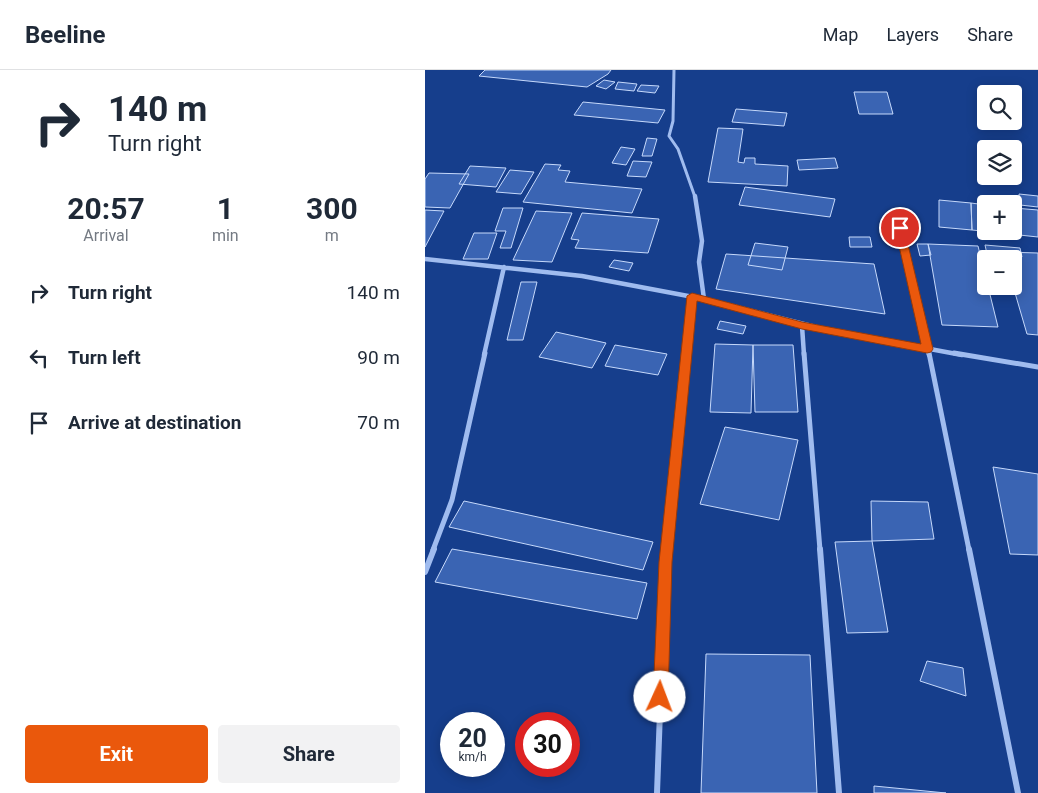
<!DOCTYPE html>
<meta charset="utf-8">
<style>
body{margin:0;font-family:Roboto,sans-serif;background:#f2f2f3;color:#1f2937;height:100vh;display:flex;flex-direction:column;font-size:19px;white-space:nowrap}
*{box-sizing:border-box;margin:0}
p{font-size:16px;color:#747a83}
.icon{flex:none;width:28px;height:28px;fill:none;stroke:currentColor;stroke-width:2;stroke-linecap:round;stroke-linejoin:round}
.map{position:relative;flex:1;overflow:hidden}
.side{display:flex;flex-direction:column;background:#fff;width:425px}
.side>*{flex:none}
.hud{background:#fff;color:#1f2937;overflow:hidden}
.fabs{position:absolute;left:552px;top:15px;display:grid;gap:10px}
.fabs a{display:grid;place-items:center;width:45px;height:45px;border-radius:5px;background:#fff;box-shadow:0 2px 12px #0003;font-size:25px}
.speed{position:absolute;left:15px;top:642px;display:flex;gap:10px;font-size:25px;font-weight:700;text-align:center}
.speed>*{display:grid;place-content:center;width:65px;height:65px;border-radius:50%;background:#fff;box-shadow:0 2px 12px #0003;line-height:1}
.speed small{font-size:12px;font-weight:400}
.speed .limit{border:8px solid #d22;background:#fff;color:#111}
.pin{position:absolute;display:grid;place-items:center;width:42px;height:42px;color:#fff;margin:-21px;border:2px solid #fff;border-radius:50%;box-shadow:0 1px 5px #0007}
.me{position:absolute;width:55px;margin:-28px;rotate:2deg;stroke-linejoin:round;filter:drop-shadow(0 0 4px #0008)}
.turn{display:flex;align-items:center;gap:18px;height:105px;padding:0 25px;font-size:22px}
.turn .icon{width:65px;height:65px;stroke-width:2.5}
.turn b{display:block;font-size:35px;line-height:42px}
.eta{display:flex;justify-content:space-evenly;align-items:center;height:85px;text-align:center}
.eta b{font-size:30px;font-weight:700;line-height:35px}
.primary-button{display:flex;gap:10px;margin-top:auto;padding:10px 25px}
.primary-button a{flex:1;height:58px;border-radius:5px;background:#ea580c;color:#fff;font-size:20px;font-weight:700;line-height:58px;text-align:center}
.primary-button a+a{background:#f2f2f3;color:#1f2937}
ul{padding:0;list-style:none}
li{display:flex;align-items:center;gap:15px;height:65px;padding:0 25px}
li div{flex:1}
li b{display:block;font-size:19px}
li em{font-style:normal}
header{display:flex;align-items:center;gap:30px;box-sizing:border-box;height:70px;padding:0 25px;background:#fff;border-bottom:1px solid #e0e1e3}
header strong{font-size:24px}
nav{display:flex;gap:28px;margin-inline-start:auto;font-size:18px}
main{display:flex;flex:1;min-height:0}
.map>svg:first-child{display:block}
.building{fill:#3a64b3;stroke:#c6d9fb}
.lines{fill:none;stroke-linecap:round;stroke-linejoin:round}
.street-far3{stroke:#a0bcef;stroke-width:3}
.street-far2{stroke:#a0bcef;stroke-width:4.5}
.street-far1{stroke:#a0bcef;stroke-width:5}
.street{stroke:#a0bcef;stroke-width:6}
.route{fill:#ea580c;stroke:#983908}
</style>
<header>
<strong>Beeline</strong>
<nav><a>Map</a><a>Layers</a><a>Share</a></nav>
</header>
<main>
<section class="side">
<div class="hud">
<div class="turn"><svg class="icon" aria-label="right" viewBox="0 0 24 24"><path d="M7 20v-9h11M14 6l5 5-5 5"/></svg><div><b>140 m</b>Turn right</div></div>
</div>
<div class="eta">
<div><b>20:57</b><p>Arrival</p></div>
<div><b>1</b><p>min</p></div>
<div><b>300</b><p>m</p></div>
</div>
<ul>
<li><svg class="icon" aria-label="right" viewBox="0 0 24 24"><path d="M7 20v-9h11M14 6l5 5-5 5"/></svg><div><b>Turn right</b></div><em>140 m</em></li>
<li><svg class="icon" aria-label="left" viewBox="0 0 24 24"><path d="M17 20v-9H6M10 6l-5 5 5 5"/></svg><div><b>Turn left</b></div><em>90 m</em></li>
<li><svg class="icon" aria-label="arrive" viewBox="0 0 24 24"><path d="M6 21V4h12l-3 4 3 4H6"/></svg><div><b>Arrive at destination</b></div><em>70 m</em></li>
</ul>
<div class="primary-button"><a>Exit</a><a>Share</a></div>
</section>
<div class="map">
<svg width="613" height="723" viewBox="0 0 613 723">
<rect width="100%" height="100%" fill="#163e8c"/>
<path class="building" d="M60,0h126l-3,4 -21,13 -108,-11z
M179,10l11,2 -9,7 -10,-3z
M193,12l19,2 -3,7 -19,-2z
M216,15l18,1 -4,7 -18,-2z
M429,22h33l6,22h-34z
M158,32l82,8 -7,13 -84,-8z
M311,39l51,4 -3,13 -52,-4z
M293,58l25,1 -5,33 6,1 1,-5h10v6l33,2 -1,20 -79,-4z
M222,68l10,1 -5,17h-10z
M196,77l14,2 -9,16 -14,-2z
M410,88l3,10 -39,2 -2,-10z
M208,91l19,1 -6,15 -19,-1z
M120,94l16,1 -3,5 12,1 -5,11 77,7 -10,24 -109,-11z
M45,96l36,2 -10,19 -37,-3z
M85,100l24,2 -13,22 -25,-2z
M4,103l40,1 -19,34 -25,-1v-28z
M320,117l90,12 -5,18 -91,-12z
M594,124l19,2v11l-18,-2z
M514,130l32,3 1,27 -33,-3z
M546,133l15,2v26h28v-23l24,2v27l-66,-7z
M78,138h20l-12,40h-11l6,-17h-11z
M0,140l19,1 -19,36z
M111,141l36,2 -20,49 -39,-2z
M157,143l77,6 -11,34 -73,-5 4,-8 -8,-1z
M49,163h23l-9,26h-25z
M424,167h21l2,10h-22z
M330,173l33,4 -6,23 -34,-5z
M492,174h11l3,11 -11,1z
M503,174l50,2 20,81 -56,-2z
M560,175l35,3 2,9 -35,-3z
M578,182l35,1v82l-11,-1 -14,-48 1,-27h-8z
M301,184l148,10 11,50 -169,-25z
M189,190l19,3 -4,8 -20,-4z
M96,212h16l-14,58h-16z
M295,251l26,5 -3,8 -26,-5z
M131,262l50,11 -14,25 -53,-11z
M290,274l38,1 -2,68 -41,-1z
M190,275l52,9 -9,21 -53,-9z
M328,275h40l5,67h-43z
M300,357l73,13 -19,80 -79,-16z
M568,397l45,7v81l-28,-1z
M39,431l189,41 -10,28 -194,-43z
M446,431l57,1 6,37 -62,2z
M447,471l16,91 -41,1 -12,-91z
M27,479l195,34 -10,36 -202,-37z
M281,584l104,1 7,138h-116z
M502,591l36,7 3,28 -46,-15z
M449,716l72,7h-72z"/>
<g class="lines">
<path class="street-far3" d="M249,0l-1,51 -4,15 9,13 17,48"/>
<path class="street-far2" d="M270,126l7,45 -3,21 5,37 124,31 134,25
M475,158l29,127
M0,189l157,17 122,23
M377,256l2,29
M59,285l20,-88
M261,285l6,-58"/>
<path class="street-far1" d="M379,283l16,197
M504,283l40,197
M529,283l84,14
M8,480l19,-50 33,-147
M241,480l20,-197"/>
<path class="street" d="M395,479l19,244
M544,479l49,244
M0,502l9,-23
M232,723l9,-244"/>
</g>
<path class="route" d="M475,155l4,3 29,121 -2,3 -4,1 -125,-24 -105,-28 -25,261 -4,135 -3,5 -5,2 -5,-2 -2,-5 6,-135 28,-266 5,-3 110,29 119,22 -26,-116z"/>
</svg>
<div class="fabs">
<a><svg class="icon" aria-label="search" viewBox="0 0 24 24"><circle cx="10" cy="10" r="6"/><path d="M15 15l6 6"/></svg></a>
<a><svg class="icon" aria-label="layers" viewBox="0 0 24 24"><path d="M12 4l9 5-9 5-9-5zM3 14l9 5 9-5"/></svg></a>
<a>+</a>
<a>−</a>
</div>
<div class="speed"><div>20<small>km/h</small></div><div class="limit">30</div></div>
<div class="pin" style="left:475px;top:158px;background:#d93025"><svg class="icon" aria-label="arrive" viewBox="0 0 24 24"><path d="M6 21V4h12l-3 4 3 4H6"/></svg></div>
<svg class="me" style="left:235px;top:627px" viewBox="-20 -20 40 40"><circle r="19" fill="#fff"/><path d="M0-13L10 11 0 6-10 11z" fill="#ea580c"/></svg>
</div>
</main>
